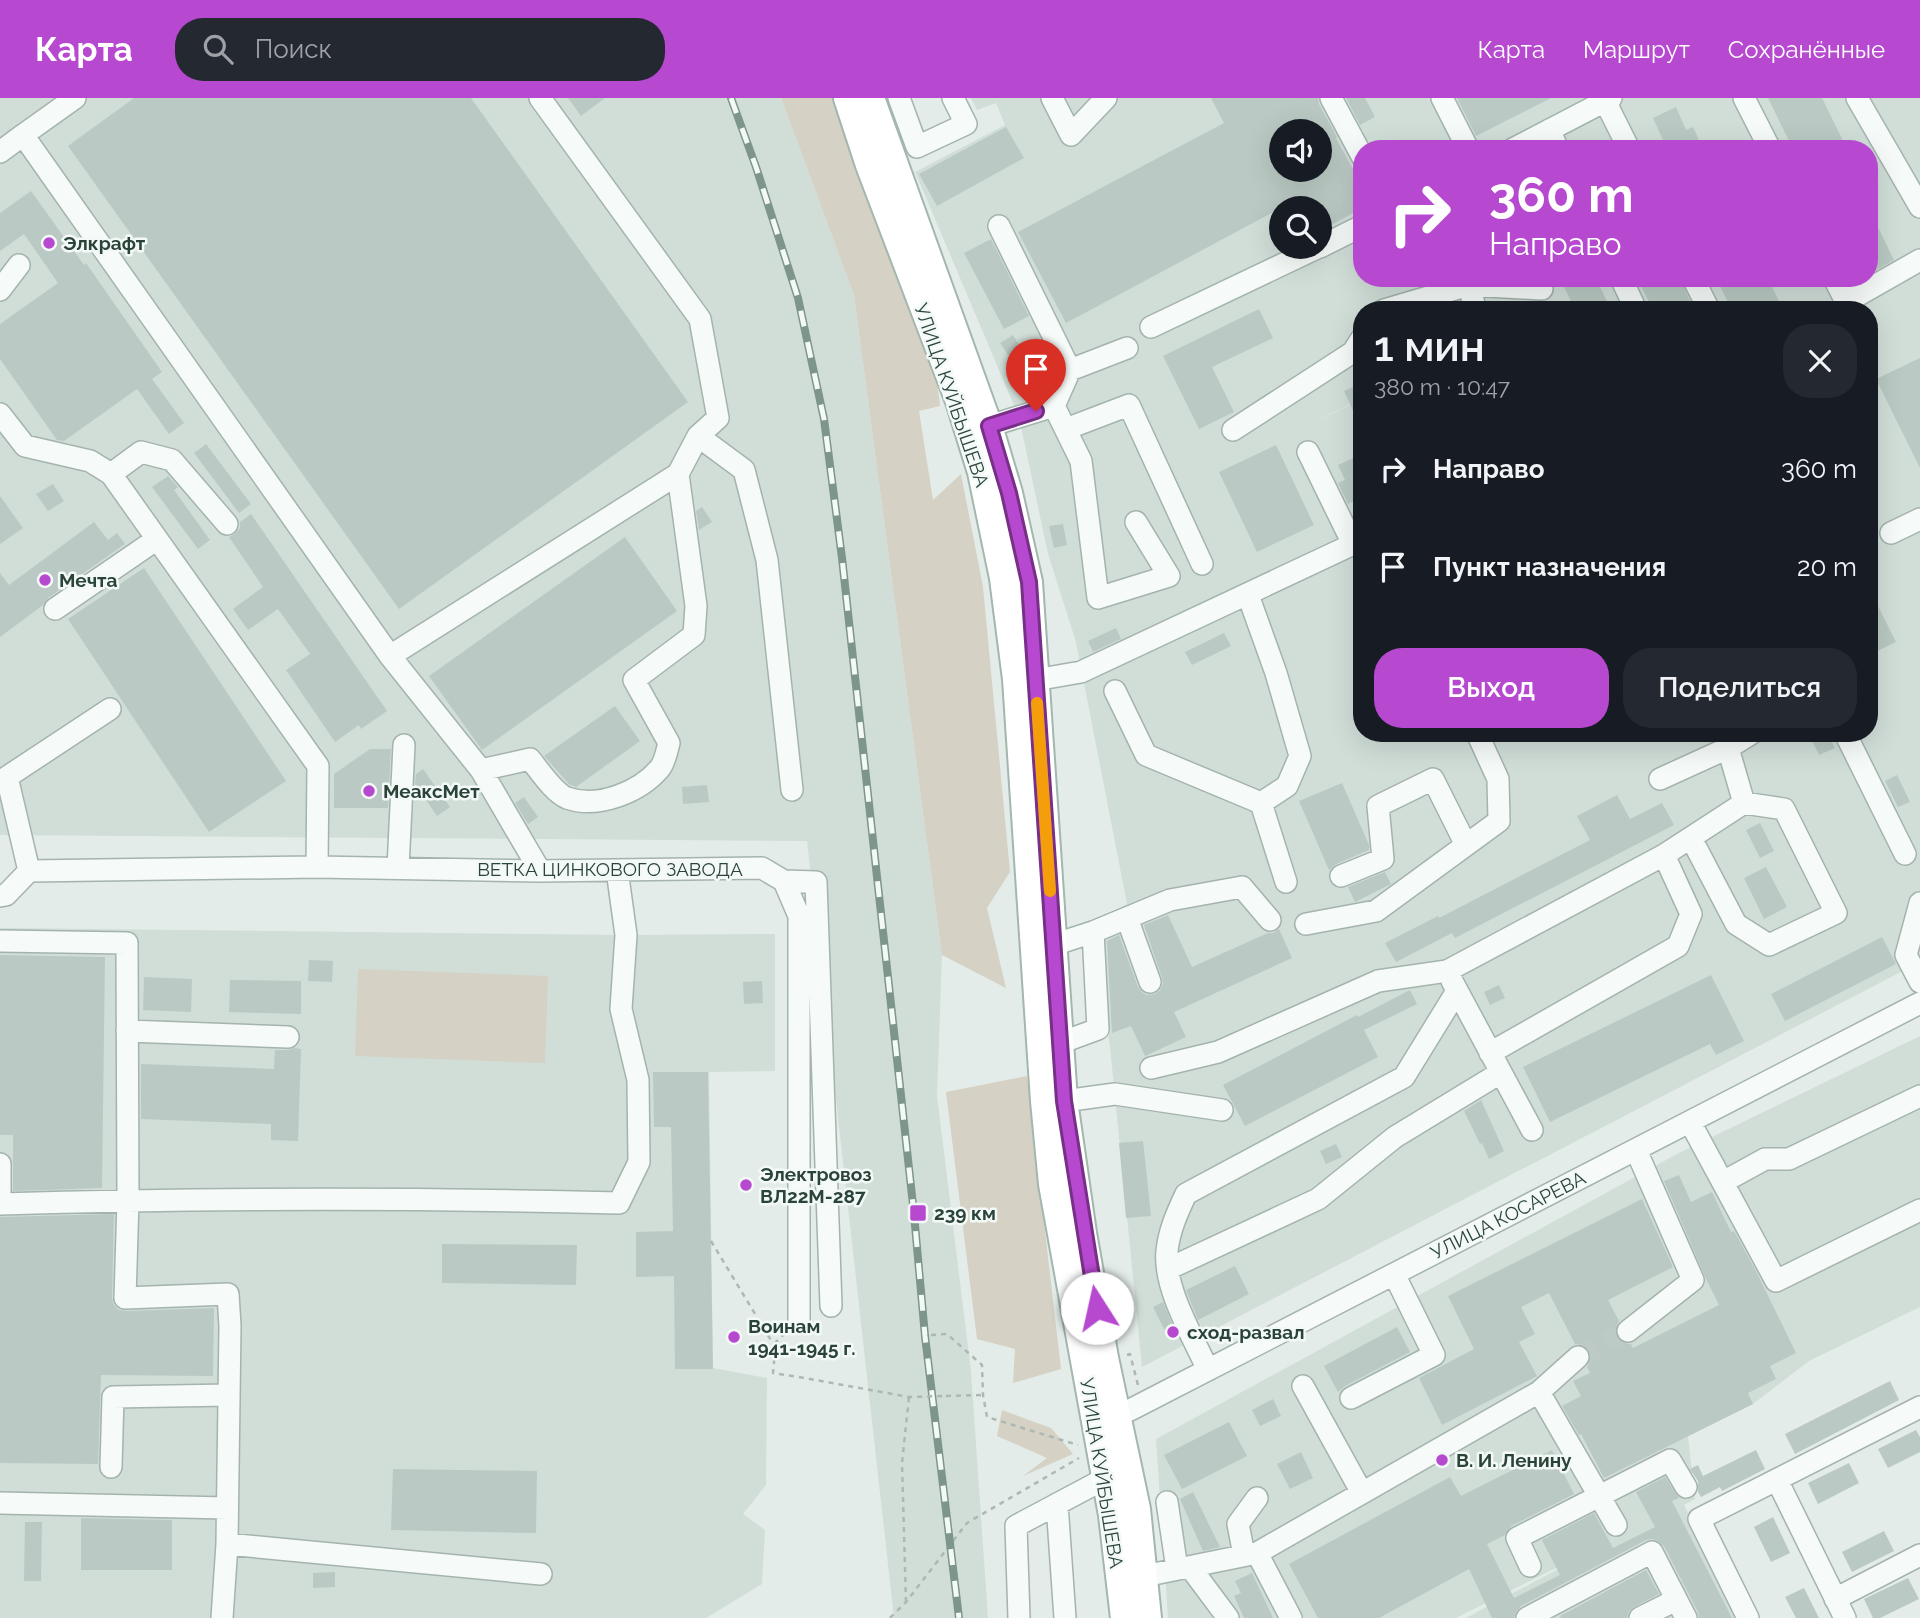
<!DOCTYPE html>
<html lang="ru">
<meta charset="utf-8">
<style>
body{margin:0;font-family:Raleway,sans-serif;background:#242831;color:#f1f3f6;height:100vh;display:flex;flex-direction:column;font-size:26px;white-space:nowrap}
*{box-sizing:border-box;margin:0}
p{font-size:23px;color:#9ea1a6}
.icon{flex:none;width:38px;height:38px;fill:none;stroke:currentColor;stroke-width:2;stroke-linecap:round;stroke-linejoin:round}
.map{position:relative;flex:1;overflow:hidden}
.panel{position:absolute;left:1353px;top:203px;width:525px;height:441px;display:flex;flex-direction:column;background:#171b24;border-radius:28px;box-shadow:0 7px 28px #0002}
.panel>*{flex:none}
.top-card{position:absolute;left:1353px;top:42px;width:525px;height:147px;border-radius:28px;box-shadow:0 7px 28px #0002;background:#b749d0;color:#fff;overflow:hidden}
.buttons{position:absolute;left:1269px;top:21px;display:grid;gap:14px}
.buttons a{display:grid;place-items:center;width:63px;height:63px;border-radius:50%;background:#171b24;box-shadow:0 7px 28px #0002;font-size:35px}
.pin{position:absolute;display:grid;place-items:center;width:60px;height:60px;color:#fff;margin:-72px -30px;border-radius:50% 50% 50% 0;rotate:-45deg;box-shadow:0 0 7px #0007}
.pin .icon{rotate:45deg}
.me{position:absolute;width:77px;margin:-38px;rotate:350deg;stroke-linejoin:round;filter:drop-shadow(0 0 5px #0008)}
.turn{display:flex;align-items:center;gap:24px;height:147px;padding:0 21px;font-size:32px}
.turn .icon{width:91px;height:91px;stroke-width:2.5}
.turn b{display:block;font-size:49px;line-height:60px}
.round{display:grid;place-items:center;flex:none;width:74px;height:74px;border-radius:28px;background:#242831}
.overview{display:flex;align-items:center;justify-content:space-between;height:119px;padding:0 21px}
h1{font-size:42px;font-weight:600;line-height:52px}
.primary-button{display:flex;gap:14px;margin-top:auto;padding:14px 21px}
.primary-button a{flex:1;height:80px;border-radius:28px;background:#b749d0;color:#fff;font-size:28px;font-weight:600;line-height:80px;text-align:center}
.primary-button a+a{background:#242831;color:#f1f3f6}
ul{padding:0;list-style:none}
li{display:flex;align-items:center;gap:21px;height:98px;padding:0 21px}
li div{flex:1}
li b{display:block;font-size:26px}
li em{font-style:normal}
header{display:flex;align-items:center;gap:42px;box-sizing:border-box;height:98px;padding:0 35px;background:#b749d0;color:#fff}
header strong{font-size:33px}
nav{display:flex;gap:38px;margin-inline-start:auto;font-size:24px}
.search{width:490px;height:63px;background:#242831;display:flex;align-items:center;gap:18px;box-sizing:border-box;padding:0 24px;border-radius:28px;color:#9ea1a6;font-size:26px}
.map>svg:first-child{display:block}
.built{fill:#d1ded8;fill-rule:evenodd}
.green{fill:#d5d1c4}
.building{fill:#bac9c3;fill-rule:evenodd}
.lines{fill:none;stroke-linecap:round;stroke-linejoin:round}
.minor-tunnel{stroke:#becac5;stroke-width:21;stroke-dasharray:21 10;stroke-linecap:butt}
.minor-casing{stroke:#a4b3ad;stroke-width:24}
.major-casing{stroke:#a3b7ae;stroke-width:30}
.path{stroke:#adb8b4;stroke-width:2.5;stroke-dasharray:5 5;stroke-linecap:butt}
.minor{stroke:#f6faf8;stroke-width:21}
.major{stroke:#fff;stroke-width:26}
.rail-casing{stroke:#7d958b;stroke-width:8}
.rail{stroke:#f3f9f6;stroke-width:5;stroke-dasharray:16;stroke-linecap:butt}
.path-bridge{stroke:#adb8b4;stroke-width:2.5;stroke-dasharray:5 5;stroke-linecap:butt}
.route-casing{stroke:#772f87;stroke-width:18}
.route{stroke:#b749d0;stroke-width:12}
.slow{stroke:#f59e0b;stroke-width:12}
.poi-dot{fill:#b749d0;stroke:#f3f9f6;stroke-width:2.5}
.labels{text-anchor:middle;stroke-width:5;stroke-linejoin:round;paint-order:stroke}
.poi-label{font-size:19px;font-weight:bold;fill:#2b443a;stroke:#f3f9f6;text-anchor:start}
.street-label{font-size:19px;fill:#2b443a;stroke:#f3f9f6}
</style>
<header>
<strong>Карта</strong>
<div class="search"><svg class="icon" aria-label="search" viewBox="0 0 24 24"><circle cx="10" cy="10" r="6"/><path d="M15 15l6 6"/></svg>Поиск</div>
<nav><a>Карта</a><a>Маршрут</a><a>Сохранённые</a></nav>
</header>
<div class="map">
<svg width="1920" height="1520" viewBox="0 0 1920 1520">
<rect width="100%" height="100%" fill="#e3ece8"/>
<path class="built" d="M0,0h781l73,197 88,660 -5,141 34,275 17,247h-94l-87,-777 -807,-6z
M971,0h949v864l-778,405 -32,-320 -17,-124 34,-19 -51,-262 -28,-88 -29,-137 -104,-245 90,-47 -9,-22 -19,7zM1281,33h39v39h-39zM1362,51h507v129h-507zM1281,110h39v39h-39zM1362,212h507v423h-507l-1,-333 -54,25 54,-26z
M0,830l626,7 149,-1v137l-66,1 4,296 54,10 -1,107 -23,29 22,16 -3,54 -56,34h-706z
M1920,938v271l-111,54 -56,43 -65,32 7,63 -11,6 57,113h-275l156,-83 -166,83h-288l-12,-179 521,-285z"/>
<path class="green" d="M781,0h53l42,126 57,124 7,58 -21,5 14,89 28,-26 22,113 27,285 -23,36 19,80 -64,-33 -88,-660z
M358,871l190,7 -3,87 -190,-7z
M1027,978l34,293 -48,14 2,-34 -38,-10 -31,-247z
M1002,1312l49,18 22,26 -50,22 24,-18 -50,-22z"/>
<path class="building" d="M134,0h337l217,304 -289,207 -331,-463z
M568,0h37l-24,18z
M1211,0h107l1,6 18,33 -1,1 26,48v22l-42,23v-23h-39l-215,115 -48,-91 206,-109zM1281,33h39v39h-39z
M1346,0h19l10,19 -15,8z
M1457,0h94l-75,38z
M1768,0h54l25,51h-54z
M1676,9l10,23 7,-3 10,22h-36l-14,-31z
M1006,29l18,31 -87,48 -18,-32z
M31,93l53,74 2,-2 76,109 -10,7 32,44 -15,11 -32,-45 -73,52 -7,-1 -57,-81v-35l58,-41 -34,-49 -24,17v-38z
M1869,111l25,51 -25,14z
M991,141l38,77 -25,13 -40,-76z
M1560,180h36l15,32h-36z
M1637,180h43l14,32h-41z
M1716,180h52l15,32h-51z
M1259,211l14,29 -61,29 22,45 -35,17 -36,-73z
M1013,237l12,19 -12,8 -13,-19z
M1920,260v110l-44,-89z
M1362,285v47l-18,-39z
M206,346l45,60 -12,9 -45,-60z
M1276,347l38,80 -57,27 -38,-80z
M1362,356v43l-14,7 -10,-21 7,-3 -7,-15z
M168,378l10,11 -4,3 36,50 -12,9 -46,-62z
M53,386l11,17 -16,10 -12,-17z
M0,398l23,32 -23,16z
M702,409l10,15 -13,8 -3,-19z
M251,416l136,197 -26,18 -2,-4 -24,17 -49,-72 24,-16 -32,-45 -30,21 -15,-21 30,-22 -34,-50 7,-4 4,-5v-6z
M94,424l14,18 9,-7 8,11 -77,54 -5,7 -43,32v-64l9,12z
M1063,426l4,21 -13,3 -5,-22z
M625,439l52,74 -195,139 -53,-74z
M144,470l142,213 -77,51 -141,-213z
M1869,490l27,54 -27,13z
M1116,530l5,11 -28,13 -5,-11z
M1224,535l7,13 -39,19 -7,-13z
M615,608l25,35 -64,46 -7,-3 -25,-28z
M1820,635h7l8,15 -16,7 -8,-17z
M370,651h21l-3,59h-54v-34z
M423,671l27,38 -13,9 -22,-32 1,-10z
M1897,677l13,27 -12,5 -13,-26z
M1342,685l27,62v5l-33,14 -7,6 -30,-69z
M707,687l2,17 -26,2 -1,-17z
M1617,697l13,24 32,-16 12,22 -219,113 -3,-5 -56,29 -11,-19 53,-27 1,2 151,-78 -13,-24z
M524,699l14,20 -10,7 -13,-21z
M1760,725l14,28 -14,7 -14,-28z
M1766,769l21,40 -23,12 -20,-41z
M1385,774l6,12 -36,18 -7,-15z
M1168,817l24,52 76,-34h5l6,-4 13,29 -118,54 12,25 -41,19 -14,-30 -19,7 -5,-92 12,-6 19,52 4,5 5,3 8,-1 5,-4 3,-6 -1,-6 -18,-53z
M1882,839l14,27 -111,57 -14,-27z
M0,857l105,2 -3,231 -89,3v-56h-13z
M309,862l24,1 -1,21 -24,-1z
M1711,877l33,66 -28,14 -6,-11 -160,78 -27,-55z
M144,879l48,2 -1,33 -48,-2z
M230,882l71,1v33l-72,-2z
M762,883l1,22 -19,1 -1,-22z
M1499,887l6,13 -15,7 -6,-13z
M1410,892l7,14 -53,26 14,27 -133,69 -22,-41 134,-70 1,2z
M295,950l6,1 -3,92 -27,-1v-16l-130,-5v-55l133,5 1,-19h13z
M653,974h55l5,297h-38l-1,-93 -38,1v-45l37,-1 -2,-104h-17z
M1481,1002l23,51 -15,8 -7,-16 -2,1 -16,-33z
M1143,1043l8,75 -25,2 -7,-75z
M1336,1046l6,13 -16,7 -6,-13z
M1679,1077l12,27 21,-10 19,40 3,-1 22,40 40,82 -26,13 6,13 -28,14 5,11 -149,74 -23,-44 -2,1 -17,-29 19,-10 -8,-15 17,-8 -3,-6 4,-7v-6l-4,-6 -4,-3 -8,-1 -26,-51 -28,14 14,27 -16,8 18,34 -95,49 -23,-47 55,-29 -26,-53 194,-97 31,68 -65,33 11,21 -3,6 -1,5 2,7 7,4 7,1 2,4 86,-43 -13,-26 -42,-98z
M114,1116l-2,84 2,7 5,5 7,1 88,-3 -1,68 -112,-1 -3,89 -98,-1v-246z
M442,1146l135,1 -1,40 -134,-2z
M1235,1168l14,28 -51,26 -12,-30z
M1163,1204l12,29 -8,4 -14,-28z
M1397,1229l13,25 -65,34 -7,6 -14,-26z
M1890,1283l9,19 -104,54 -10,-20z
M1273,1301l8,17 -21,10 -8,-16z
M1229,1324l18,34 -65,33 -18,-34z
M1916,1332l4,7v15l-32,16 -10,-19z
M1552,1352l22,44 -63,32 -6,9 -18,9 27,54 46,-23 -18,-35 52,-27 19,35 42,-21 -19,-35 29,-15 14,21 -7,3 60,117h-33l-1,-6 -34,-66 -6,-5 -6,-2 -6,1 -125,66 -5,6 -2,6h-22l-23,-49 -90,49h-61l-29,-54 161,-87 11,19z
M1756,1352l9,19 -43,22 -2,-4 -19,10 -3,-5v-11l-8,-12 8,-4 5,11z
M1301,1354l12,26 -23,11 -13,-25z
M1849,1365l10,20 -41,21 -10,-21z
M393,1371l144,2 -1,62 -145,-3z
M1193,1394l27,55 -17,4 -23,-52z
M1773,1419l17,36 -19,9 -17,-35z
M81,1420l91,2v50h-91z
M25,1424h17l-1,59h-17z
M1884,1433l10,20 -42,21 -10,-20z
M1646,1472l13,24 -25,13 -5,4 -2,7h-66l-1,-2z
M335,1474v15l-22,1v-15z
M1252,1475l21,45h-29l-10,-22 7,-3 -6,-12z
M1908,1480l11,21 -39,19h-7l-9,-19z
M1804,1490l15,30h-23l-11,-21z"/>
<g class="lines">
<path class="minor-tunnel" d="M1578,1259l50,-26"/>
<g class="minor-casing">
<path id="minor" d="M75,0l-52,37 367,521 91,114 59,101
M899,0l18,49 49,-23 -13,-26
M1052,0l19,37 35,-37
M1331,0l31,58
M1442,0l26,51
M1744,0l26,51
M1857,0l63,109
M1605,3l24,48
M1549,32l9,19
M1513,51l98,-51
M0,54l23,-17
M999,128l71,144
M1320,149l42,-21
M1466,180l10,32
M1621,180l15,32
M1693,180l16,32
M1834,180l12,24 74,-42
M0,192l19,-25
M1384,212l85,-25 73,4
M1151,229l168,-80
M1054,308l27,55 17,137 71,-22 -33,-54
M0,316l25,32 65,15 21,13 207,292 -1,101
M989,328l65,-20 16,-36 57,-22
M1066,331l63,-24 73,159
M1233,332l120,-78 9,-14
M698,338l46,34 23,90 25,230
M1308,354l45,92
M111,376l30,-22 31,8 55,64
M1891,435l29,-14
M55,511l102,-70
M390,558l288,-182
M1035,582l46,-8 281,-132
M1115,593l31,64 115,48 26,-17 13,-30 -24,-83 -28,-78
M1845,635l60,121
M481,672l49,-11c9,11 24,34 37,39 31,11 73,-6 93,-30 5,-6 7,-18 9,-25l-35,-63 60,-45 2,-29 -18,-132 20,-38 20,-18 -18,-99 -160,-221
M1660,681l68,-31 24,-15
M1261,705l25,79
M1691,740l45,86 33,21 67,-32 -52,-104 -40,-6
M398,770l6,-123
M29,773l-22,-94 103,-68
M1341,778l42,-17 -5,-53 55,-27 33,66
M784,783l32,1 15,424
M0,798l6,-1 23,-24 288,-4 223,4 222,-3 22,13 15,35v405
M1920,805l-14,52 14,27
M1127,820l23,64
M1306,826l70,-13 123,-90 -1,-42 -21,-46
M0,843l127,2 1,257 -3,98 103,-4 2,32 -3,218 -5,74
M1053,847l40,-13 77,-32 72,-13 28,33
M1452,883l80,149
M127,933l161,6
M1060,945l38,-14 -5,-97
M1490,955l188,-107 13,-32 -27,-59
M1151,970l67,-16 160,-71 69,-10 217,-116 80,-52 -16,-55
M1064,1003l51,-7 107,16
M1690,1024l86,159 144,-71
M1723,1084l42,-23h24l131,-63
M0,1094v-28
M0,1106c206,-6 413,-6 619,-1l20,-41 -1,-82 -17,-71 5,-74 -9,-65
M1168,1171l150,-70 77,-62 105,-64
M1628,1233l65,-51 -57,-130
M1208,1272c-15,-33 -45,-83 -41,-119 2,-20 10,-38 19,-57l218,-117 53,-86
M1303,1288l59,107
M1539,1294l77,133
M1351,1300l83,-43 -40,-81
M1116,1316l14,-4 790,-407
M111,1369l2,-70 116,-2
M1777,1382l68,138
M1167,1404l10,67
M0,1405l227,5
M1057,1406l8,114
M227,1446l314,30
M1257,1455l34,65
M1244,1457l-6,-31 19,-26
M1530,1468l-13,-28 153,-78 16,27
M1190,1469l38,51
M1144,1478l113,-23 282,-161 39,-35
M1835,1501l85,-44
M1019,1520l-3,-92 90,-48
M1527,1520l125,-66 34,66
M1640,1520l36,-18
M1748,1520l-49,-99 221,-112"/>
</g>
<g class="major-casing">
<path id="major" d="M847,0l22,67 90,236 22,71 22,106 13,101 28,422 8,83 60,331 12,103
M871,0l118,328 20,67 20,89 35,519 19,132 22,125 32,151 11,109"/>
</g>
<path class="path" d="M711,1143l64,106
M785,1235l-9,9 -3,31 26,4
M931,1237l16,-1 35,31 1,30 4,22 91,28
M1127,1257l3,-1 8,31
M946,1298l37,-1
M906,1504l-4,-139 7,-66
M890,1520l16,-16 61,-79 112,-65"/>
<use href="#minor" class="minor"/>
<use href="#major" class="major"/>
<g class="rail-casing">
<path id="rail" d="M731,0l25,69 42,131 26,121 18,139 72,656 11,122 34,282"/>
</g>
<use href="#rail" class="rail"/>
<path class="path-bridge" d="M799,1279l110,20 37,-1"/>
</g>
<g class="lines">
<g class="route-casing">
<path id="route" d="M1036,313l-47,15 20,67 20,89 35,519 33,207"/>
</g>
<use href="#route" class="route"/>
<path class="slow" d="M1037,605l13,188"/>
</g>
<g class="poi-dot">
<circle cx="49" cy="145" r="7"/>
<circle cx="45" cy="482" r="7"/>
<circle cx="369" cy="693" r="7"/>
<circle cx="746" cy="1087" r="7"/>
<rect x="909" y="1106" width="18" height="18" rx="3.5"/>
<circle cx="1173" cy="1234" r="7"/>
<circle cx="734" cy="1239" r="7"/>
<circle cx="1442" cy="1362" r="7"/>
</g>
<g class="labels">
<g class="poi-label">
<text x="63" y="152">Элкрафт</text>
<text x="59" y="489">Мечта</text>
<text x="383" y="700">МеаксМет</text>
<text x="760" y="1083">Электровоз<tspan x="760" dy="22">ВЛ22М-287</tspan></text>
<text x="934" y="1122">239 км</text>
<text x="748" y="1235">Воинам<tspan x="748" dy="22">1941-1945 г.</tspan></text>
<text x="1187" y="1241">сход-развал</text>
<text x="1456" y="1369">В. И. Ленину</text>
</g>
<g class="street-label">
<text transform="translate(952 297) rotate(71)" y="7">УЛИЦА КУЙБЫШЕВА</text>
<text x="610" y="778">ВЕТКА ЦИНКОВОГО ЗАВОДА</text>
<text transform="translate(1508 1117) rotate(-27)" y="7">УЛИЦА КОСАРЕВА</text>
<text transform="translate(1102 1375) rotate(81)" y="7">УЛИЦА КУЙБЫШЕВА</text>
</g>
</g>
</svg>
<div class="buttons">
<a><svg class="icon" aria-label="sound" viewBox="0 0 24 24"><path d="M4 9h4l5-4v14l-5-4H4zM17 9q2 3 0 6"/></svg></a>
<a><svg class="icon" aria-label="search" viewBox="0 0 24 24"><circle cx="10" cy="10" r="6"/><path d="M15 15l6 6"/></svg></a>
</div>
<div class="pin" style="left:1036px;top:313px;background:#d93025"><svg class="icon" aria-label="arrive" viewBox="0 0 24 24"><path d="M6 21V4h12l-3 4 3 4H6"/></svg></div>
<svg class="me" style="left:1097px;top:1210px" viewBox="-20 -20 40 40"><circle r="19" fill="#fff"/><path d="M0-13L10 11 0 6-10 11z" fill="#b749d0"/></svg>
<div class="top-card">
<div class="turn"><svg class="icon" aria-label="right" viewBox="0 0 24 24"><path d="M7 20v-9h11M14 6l5 5-5 5"/></svg><div><b>360 m</b>Направо</div></div>
</div>
<section class="panel">
<div class="overview"><div><h1>1 мин</h1><p>380 m · 10:47</p></div><a class="round"><svg class="icon" aria-label="close" viewBox="0 0 24 24"><path d="M6 6l12 12M18 6L6 18"/></svg></a></div>
<ul>
<li><svg class="icon" aria-label="right" viewBox="0 0 24 24"><path d="M7 20v-9h11M14 6l5 5-5 5"/></svg><div><b>Направо</b></div><em>360 m</em></li>
<li><svg class="icon" aria-label="arrive" viewBox="0 0 24 24"><path d="M6 21V4h12l-3 4 3 4H6"/></svg><div><b>Пункт назначения</b></div><em>20 m</em></li>
</ul>
<div class="primary-button"><a>Выход</a><a>Поделиться</a></div>
</section>
</div>
